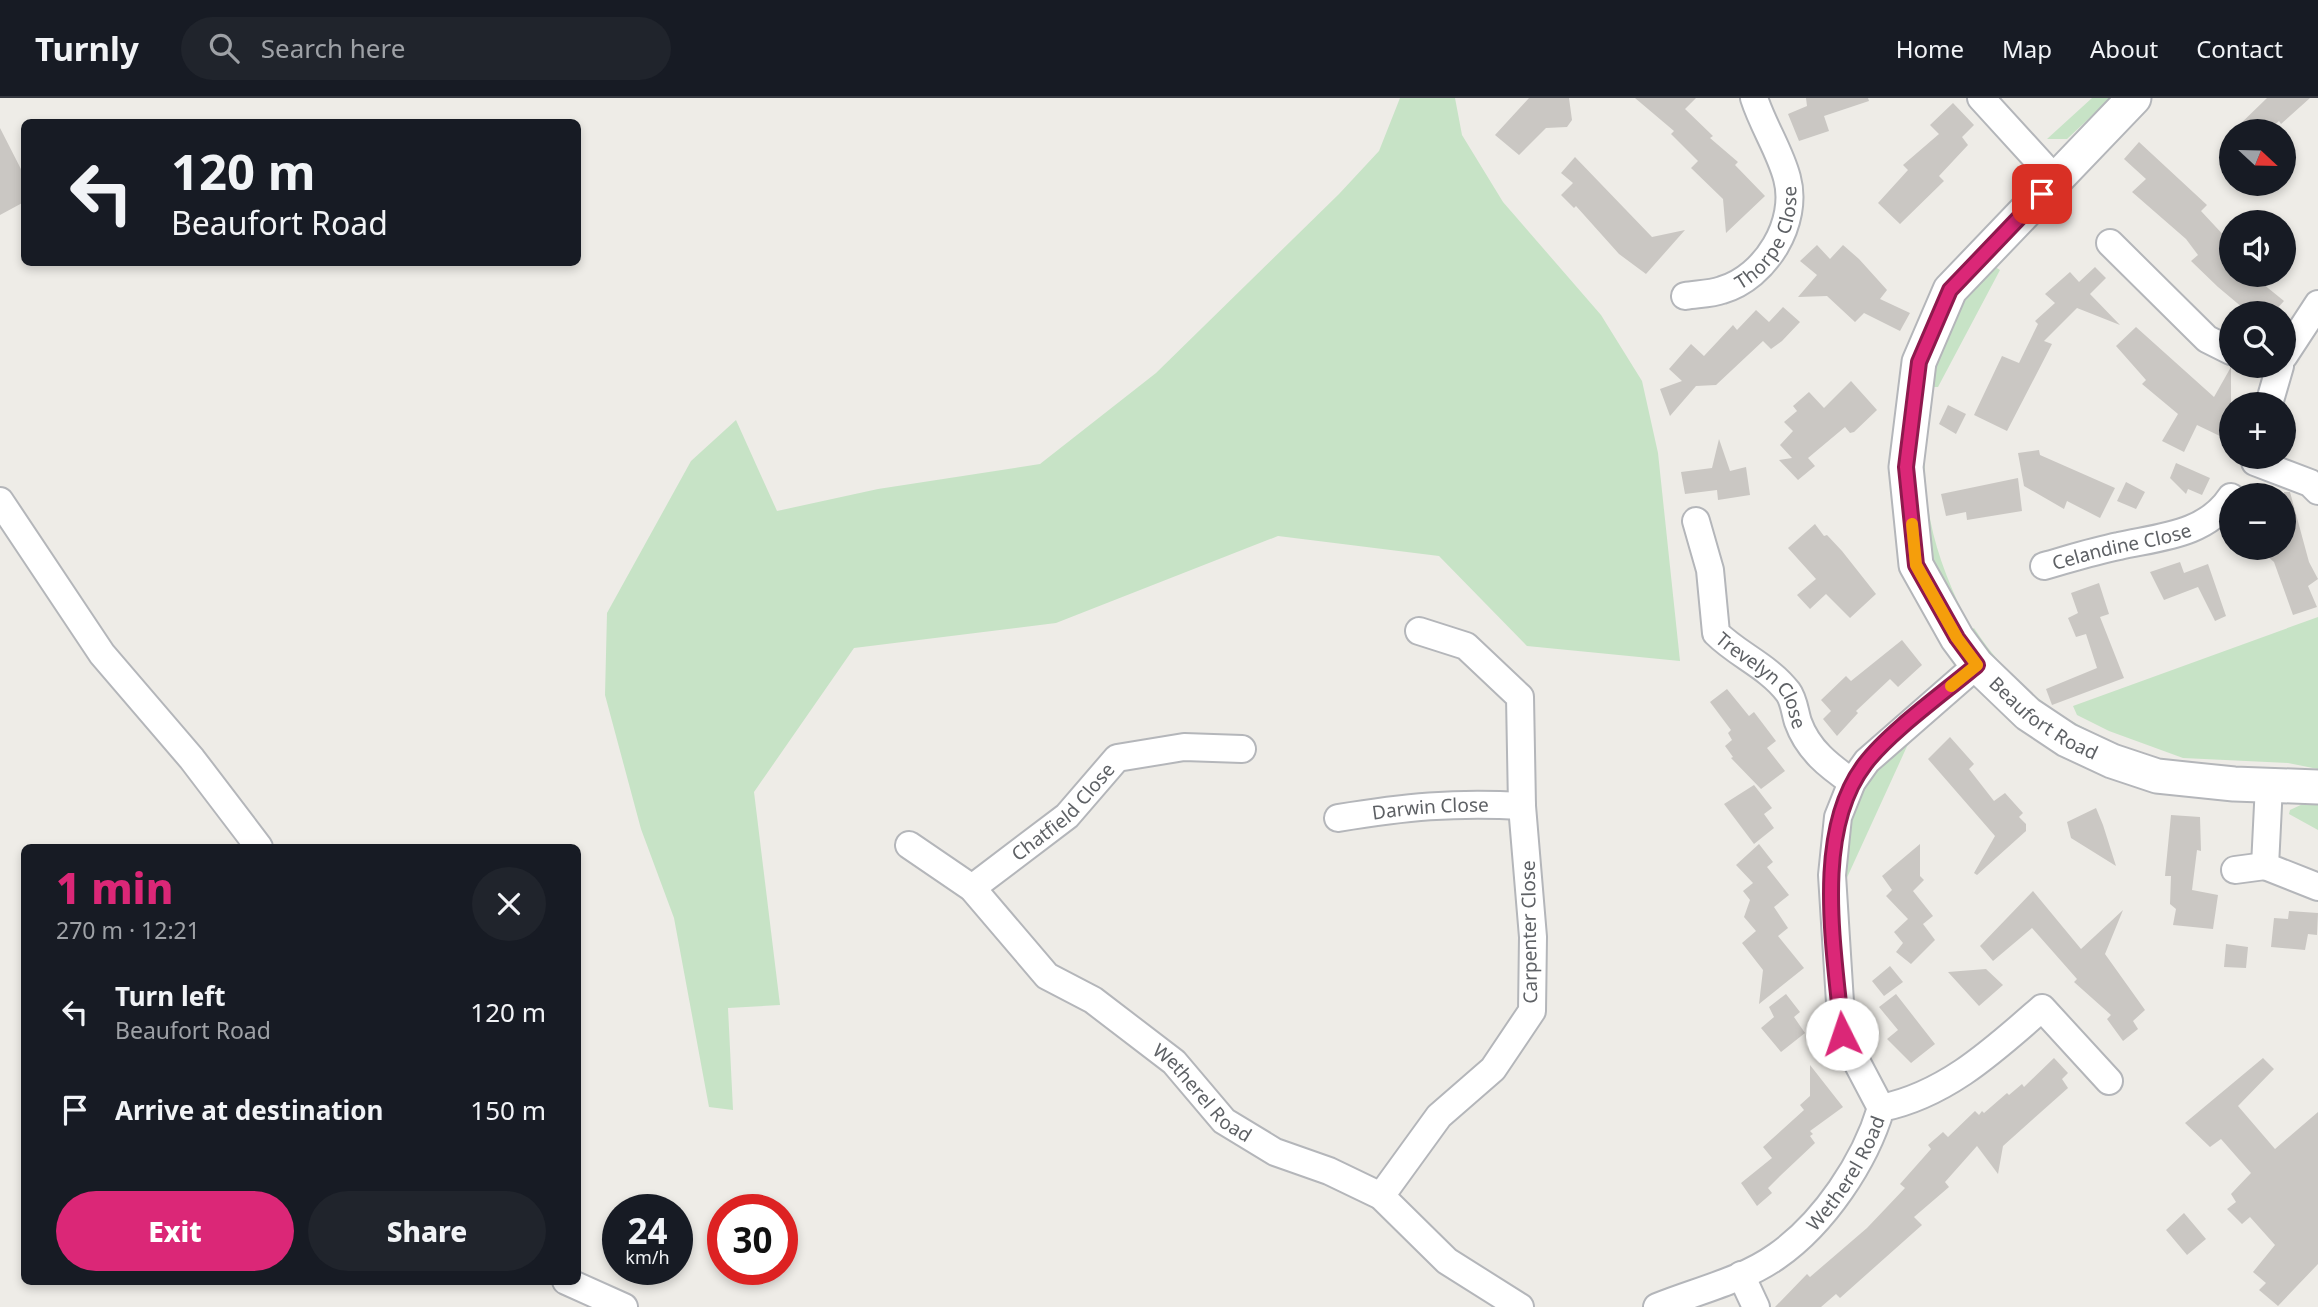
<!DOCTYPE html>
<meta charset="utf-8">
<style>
body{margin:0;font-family:"Noto Sans",sans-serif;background:#20242c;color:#f1f3f6;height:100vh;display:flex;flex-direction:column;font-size:26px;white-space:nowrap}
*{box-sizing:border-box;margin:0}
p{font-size:23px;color:#9ea1a6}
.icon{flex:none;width:38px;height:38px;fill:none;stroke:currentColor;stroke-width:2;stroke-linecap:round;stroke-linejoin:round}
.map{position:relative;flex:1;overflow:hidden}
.drawer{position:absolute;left:21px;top:746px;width:560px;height:441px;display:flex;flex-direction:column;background:#171b24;border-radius:10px;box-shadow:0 4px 10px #0003}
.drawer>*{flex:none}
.banner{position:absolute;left:21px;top:21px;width:560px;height:147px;border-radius:10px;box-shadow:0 4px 10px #0003;background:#171b24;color:#f1f3f6;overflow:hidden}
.needle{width:46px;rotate:112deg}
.controls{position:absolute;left:2219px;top:21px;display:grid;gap:14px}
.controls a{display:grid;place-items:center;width:77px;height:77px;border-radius:50%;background:#171b24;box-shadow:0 4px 10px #0003;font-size:35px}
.speed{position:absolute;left:602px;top:1096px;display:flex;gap:14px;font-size:35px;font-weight:700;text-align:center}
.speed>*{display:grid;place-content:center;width:91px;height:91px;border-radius:50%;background:#171b24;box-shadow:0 4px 10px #0003;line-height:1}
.speed small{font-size:18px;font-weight:400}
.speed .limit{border:10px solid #d22;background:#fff;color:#111}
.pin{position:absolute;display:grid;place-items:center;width:60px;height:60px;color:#fff;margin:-30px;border-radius:14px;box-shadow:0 4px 10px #0006}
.me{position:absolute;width:77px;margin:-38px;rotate:356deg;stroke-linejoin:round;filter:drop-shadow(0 0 5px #0008)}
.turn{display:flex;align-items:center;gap:24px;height:147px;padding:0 35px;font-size:32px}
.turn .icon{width:91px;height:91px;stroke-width:2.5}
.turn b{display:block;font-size:49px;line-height:60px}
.round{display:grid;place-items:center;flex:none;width:74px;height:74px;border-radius:37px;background:#20242c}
.overview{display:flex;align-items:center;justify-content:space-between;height:119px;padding:0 35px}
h1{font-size:42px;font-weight:800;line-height:52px;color:#db2777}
.button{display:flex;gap:14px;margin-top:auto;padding:14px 35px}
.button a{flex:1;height:80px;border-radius:42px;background:#db2777;color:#fff;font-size:28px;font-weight:800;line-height:80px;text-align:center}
.button a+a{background:#20242c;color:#f1f3f6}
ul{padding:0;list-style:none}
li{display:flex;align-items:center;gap:21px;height:98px;padding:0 35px}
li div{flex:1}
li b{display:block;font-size:26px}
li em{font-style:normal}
header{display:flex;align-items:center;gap:42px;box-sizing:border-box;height:98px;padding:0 35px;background:#171b24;border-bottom:2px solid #363941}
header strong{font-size:33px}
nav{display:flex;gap:38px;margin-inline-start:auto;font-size:24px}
.search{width:490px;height:63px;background:#20242c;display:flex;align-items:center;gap:18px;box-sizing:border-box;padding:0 24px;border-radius:38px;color:#9ea1a6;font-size:26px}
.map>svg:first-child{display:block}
.green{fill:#c7e3c6}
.building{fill:#cac7c3}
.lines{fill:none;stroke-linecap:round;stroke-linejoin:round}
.minor-casing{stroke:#b4b6ba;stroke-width:30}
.tertiary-casing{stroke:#b4b6ba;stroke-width:37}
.minor{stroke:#fff;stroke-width:26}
.tertiary{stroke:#fff;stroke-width:33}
.route-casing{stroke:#8e194d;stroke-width:18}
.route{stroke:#db2777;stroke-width:12}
.slow{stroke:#f59e0b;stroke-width:12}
.labels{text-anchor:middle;stroke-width:5;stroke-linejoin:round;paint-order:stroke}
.street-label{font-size:19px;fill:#5e6165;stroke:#fff}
</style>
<header>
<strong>Turnly</strong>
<div class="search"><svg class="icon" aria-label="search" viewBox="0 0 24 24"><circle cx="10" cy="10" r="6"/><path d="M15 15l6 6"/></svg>Search here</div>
<nav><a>Home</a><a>Map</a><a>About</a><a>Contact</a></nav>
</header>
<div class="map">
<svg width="2318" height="1209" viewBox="0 0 2318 1209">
<rect width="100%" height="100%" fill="#eeece7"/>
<path class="green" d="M1400,0h55l7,37 41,67 98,113 41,66 16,72 22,208 -153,-15 -88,-90 -161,-20 -222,87 -202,25 -100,144 26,213 -52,3 5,102 -24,-3 -35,-189 -33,-89 -36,-134 2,-82 84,-152 45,-41 41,91 101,-22 162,-25 116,-91 183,-179 40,-43z
M2092,0h19l-44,41h-20z
M1986,163l14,9 -62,117h-7c-13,93 -7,147 35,232l-4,2 -26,-52 -9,-27 -4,-21 -2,-106 21,-79z
M2318,519v152l-30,-6 -105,-5 -74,-27 -32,-16 -4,-9z
M1974,530c32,50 81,90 136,112l-4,4 -40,-22 -54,-40 -42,-51z
M1914,633l-69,151c0,-78 15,-98 69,-151z
M2307,704h11v28l-29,-16 1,-4z"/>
<path class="building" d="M1529,0h40l3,22 -5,7 -21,1 -27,27 -24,-20z
M1635,0h61l-11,11 28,27 -3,2 28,24 -3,3 30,31 -39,37 -3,-34 -32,-31 7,-7 -27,-27 3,-3z
M1806,0h62l1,3 -45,15 5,15 -30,10 -11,-27 19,-8z
M2267,0h43l-29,26 -2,-3 -11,10h-35z
M1953,5l21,22 -12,12 6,8 -29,31 5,5 -44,43 -22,-21 30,-33 -5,-5 36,-31 -9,-9z
M0,30l24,47v27l-24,13z
M2139,44l68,63 -6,6 27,29 -6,6 9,7v22h21l32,26 -11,12h-24l-31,-26 -27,-26 7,-6 -12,-16 -54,-47 14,-13 -22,-20z
M1575,59l77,80 33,-7 -39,44 -27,-20 -43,-48 -2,2 -13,-13 12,-12 -12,-10z
M1817,147l13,14 13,-14 16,14 28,31 -7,9 30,14 -10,18 -36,-18 -9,9 -28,-26 -29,1 19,-22 -17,-14z
M2095,169l11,11 -16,16 30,31 -43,-17 -33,33 8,3 -45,87 -33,-16 28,-59 17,7 19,-39 -3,-3 20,-18 -10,-9 25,-22 9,10z
M1783,209l17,15 -18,19 -11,8 -8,-8 -47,44 -20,1 -26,30 -10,-27 22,-8 -13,-12 22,-25 13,12 29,-31 4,5 19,-20 13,12z
M2136,229l78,70 17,-30v58l-7,13 -27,-13 -13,27 -22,-11 16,-27 -36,-30 4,-4 -30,-34z
M1851,283l26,29 -23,22 -4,1 -5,-6 -37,31 7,8 -17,14 -19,-20 13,-2 -12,-13 13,-14 -9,-9 13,-11 -4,-5 16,-14 15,16z
M1948,307l18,9 -10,20 -17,-10z
M1719,341l11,32 16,-4 4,28 -32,5 -1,-10 -32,4 -4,-22 31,-4z
M2039,352l1,5 75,33 -15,30 -33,-17 -3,8 -40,-23 -6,-33z
M2176,365l34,15 -8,17 -14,-6 -2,5 -16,-16z
M2018,380l4,33 -55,9 -1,-8 -20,4 -5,-22z
M2126,384l19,10 -9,17 -19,-8z
M2284,394h6l19,70 9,17 -10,7 9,21 -24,8 -19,-53 -16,-14h26z
M1815,426l9,12 3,-1 15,16 34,43 -26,24 -24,-24 -16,15 -13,-14 19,-16 -28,-31z
M2180,464l4,11 24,-9 18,52 -11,5 -17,-34 -34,13 -14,-28z
M2099,485l10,31 -9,3 24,61 -72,27 -6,-16 51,-21 -11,-34 -10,3 -8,-19 10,-5 -7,-20z
M1902,542l20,25 -24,22 -8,-8 -34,32 2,2 -21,23 -14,-17 8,-8 -10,-11 25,-24 5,5z
M1727,591l22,27 5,-4 22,29 -9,7 18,23 -24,18 -30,-31 2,-1 -8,-11 7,-6 -4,-7 3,-3 -21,-28z
M1950,639l24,27 -5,5 25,32 11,-8 18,20 -4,4 7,7v7l-49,44 -3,-2 21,-37 -67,-77z
M1754,687l18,23 -8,6 10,14 -20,16 -30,-40z
M2096,710l7,17 13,41 -45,-28 -4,-16z
M2171,717l29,2 1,34 -4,-1 -5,40 26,5 -5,34 -40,-4 3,-16 -6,-5 1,-28h-6z
M1759,746l14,18 -6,5 22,28 -15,12 14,21 -10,8 26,32 -45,36 4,-34 -21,-27 14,-12 -12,-14 6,-17 -7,-9 10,-8 -17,-18z
M1920,746v32l4,4 -11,11 20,25 -10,8 12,16 -24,24 -15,-12 7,-9 -9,-11 14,-13 -22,-23 6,-6 -10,-14z
M2033,793l48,58 42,-39 -18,44 40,56 -12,11 5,8 -15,12 -16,-22 4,-4 -37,-33 3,-3 -45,-51 -39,33 -13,-15z
M2289,813l29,2 -1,22 -9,-1 -3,16 -34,-3 3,-29 14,1z
M2226,846l22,3 -2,21 -22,-1z
M1890,868l13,16 -19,14 -12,-15z
M1986,871l17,16 -24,21 -31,-34z
M1786,896l14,18 -6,5 11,16 -24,19 -20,-24 13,-11 -5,-10z
M1896,896l39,50 -24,19 -24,-24 11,-9 -19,-23z
M2054,960l14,15 -6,6 6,9 -65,58 -5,28 -21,-28 -32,36 4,5 -35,30 8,8 -82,73 -4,-4 -15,13h-46l32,-33 3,3 57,-49 38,-40 -5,-4 31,-35 -3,-4 15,-13 5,5 27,-26 4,4 3,-4 2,2 23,-20 2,2 13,-11 2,3z
M2263,960l11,11 -36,37 37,43 43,-37v152l-40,42 -19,-16 7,-7 -13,-11 22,-27 -25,-28 -8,7 -15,-15 9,-7 -5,-8 20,-21 -30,-34 -11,8 -25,-24z
M1810,967l33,42 -33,24 3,3 -3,2 5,7 -35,33 -12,12 4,5 -15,13 -16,-23 31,-25 -9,-11 41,-37 -4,-5 10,-9z
M2184,1115l22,26 -19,16 -21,-25z"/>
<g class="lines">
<g class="minor-casing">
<g id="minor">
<path d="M1981,0l75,82"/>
<path d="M2110,145l97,96 24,12"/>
<path id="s1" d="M1685,198c12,-2 26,-2 37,-6 44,-13 77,-68 65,-112 -7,-27 -24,-52 -33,-80"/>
<path d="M2284,258l34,-52"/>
<path d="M2269,306l11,-38"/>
<path d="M2255,364l55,21 8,8"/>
<path d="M0,403l102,153 90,105 67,88"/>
<path id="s2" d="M1696,423l14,49 6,63c22,22 52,33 72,59 6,8 7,21 10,30 10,28 31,44 54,60"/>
<path id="s3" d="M2044,468c25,-7 50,-15 75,-20 40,-9 87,-11 112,-49"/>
<path d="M2269,687l-4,81 53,21"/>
<path id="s4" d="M1338,720c67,-11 116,-16 184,-12"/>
<path id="s5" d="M909,747l63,43 75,88 46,24 81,62 50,59 51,31 54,19 52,25 66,65 73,46"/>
<path d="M2235,772l30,-4"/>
<path id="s6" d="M972,790l95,-72 50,-58 67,-11 58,2"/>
<path d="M1881,1010l-39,-74 -10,-159 6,-58 14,-35 15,-21 110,-96"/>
<path d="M1381,1098l58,-80 54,-47 39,-58 1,-74 -11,-131 -2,-109 -54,-51 -47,-15"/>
<path d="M1741,1177l15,32"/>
<path d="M566,1183l58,26"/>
<path id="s7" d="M1657,1209c39,-16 85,-26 120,-51 47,-33 88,-94 104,-148 65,-13 113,-58 161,-100l67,73"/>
</g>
</g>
<g class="tertiary-casing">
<g id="tertiary">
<path id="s8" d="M2134,0l-184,192 -31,72 -13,105 10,98 41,73 20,27 51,49 39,26 45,21 45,15 77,8 84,3"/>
</g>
</g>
<use href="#minor" class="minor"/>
<use href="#tertiary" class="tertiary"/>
</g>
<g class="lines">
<g class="route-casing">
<path id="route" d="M1842,936c-7,-82 -30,-201 23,-270 24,-32 80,-72 112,-99l-20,-27 -41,-73 -10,-98 13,-105 31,-72 92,-96"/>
</g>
<use href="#route" class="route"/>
<path class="slow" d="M1912,426l4,41 41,73 20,27 -26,21"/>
</g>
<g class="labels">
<g class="street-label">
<text dy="7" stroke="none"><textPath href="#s1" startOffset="112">Thorpe Close</textPath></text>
<text dy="7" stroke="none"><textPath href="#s3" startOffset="80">Celandine Close</textPath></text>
<text dy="7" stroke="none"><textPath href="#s2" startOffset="182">Trevelyn Close</textPath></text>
<text dy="7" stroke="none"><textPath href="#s8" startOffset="752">Beaufort Road</textPath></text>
<text dy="7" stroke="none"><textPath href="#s4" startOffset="93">Darwin Close</textPath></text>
<text dy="7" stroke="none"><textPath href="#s6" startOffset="119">Chatfield Close</textPath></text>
<text transform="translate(1529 834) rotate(-91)" y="7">Carpenter Close</text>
<text dy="7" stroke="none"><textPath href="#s5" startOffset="388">Wetherel Road</textPath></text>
<text dy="7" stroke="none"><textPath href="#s7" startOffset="240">Wetherel Road</textPath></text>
</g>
</g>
</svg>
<div class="controls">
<a><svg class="needle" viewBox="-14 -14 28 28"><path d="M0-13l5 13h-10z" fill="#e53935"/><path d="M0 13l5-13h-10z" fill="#9ea1a6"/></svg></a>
<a><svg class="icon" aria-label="sound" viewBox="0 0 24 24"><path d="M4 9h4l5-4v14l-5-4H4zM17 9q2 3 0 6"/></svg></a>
<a><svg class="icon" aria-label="search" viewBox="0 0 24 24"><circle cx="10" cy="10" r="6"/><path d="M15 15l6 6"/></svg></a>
<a>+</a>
<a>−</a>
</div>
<div class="speed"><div>24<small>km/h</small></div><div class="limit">30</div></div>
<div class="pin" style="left:2042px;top:96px;background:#d93025"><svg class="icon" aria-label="arrive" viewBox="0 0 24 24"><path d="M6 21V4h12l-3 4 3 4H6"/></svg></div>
<svg class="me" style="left:1842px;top:936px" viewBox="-20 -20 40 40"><circle r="19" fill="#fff"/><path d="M0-13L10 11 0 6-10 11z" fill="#db2777"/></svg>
<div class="banner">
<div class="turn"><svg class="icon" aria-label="left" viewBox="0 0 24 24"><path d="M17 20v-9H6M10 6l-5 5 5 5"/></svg><div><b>120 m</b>Beaufort Road</div></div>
</div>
<section class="drawer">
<div class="overview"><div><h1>1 min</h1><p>270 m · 12:21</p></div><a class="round"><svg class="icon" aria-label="close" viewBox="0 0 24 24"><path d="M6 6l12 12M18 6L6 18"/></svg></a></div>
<ul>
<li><svg class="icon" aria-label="left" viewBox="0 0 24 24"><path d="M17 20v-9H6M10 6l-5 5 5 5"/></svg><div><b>Turn left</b><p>Beaufort Road</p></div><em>120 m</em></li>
<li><svg class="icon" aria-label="arrive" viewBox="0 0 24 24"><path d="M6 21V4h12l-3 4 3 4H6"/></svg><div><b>Arrive at destination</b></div><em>150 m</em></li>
</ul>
<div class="button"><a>Exit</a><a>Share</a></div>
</section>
</div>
